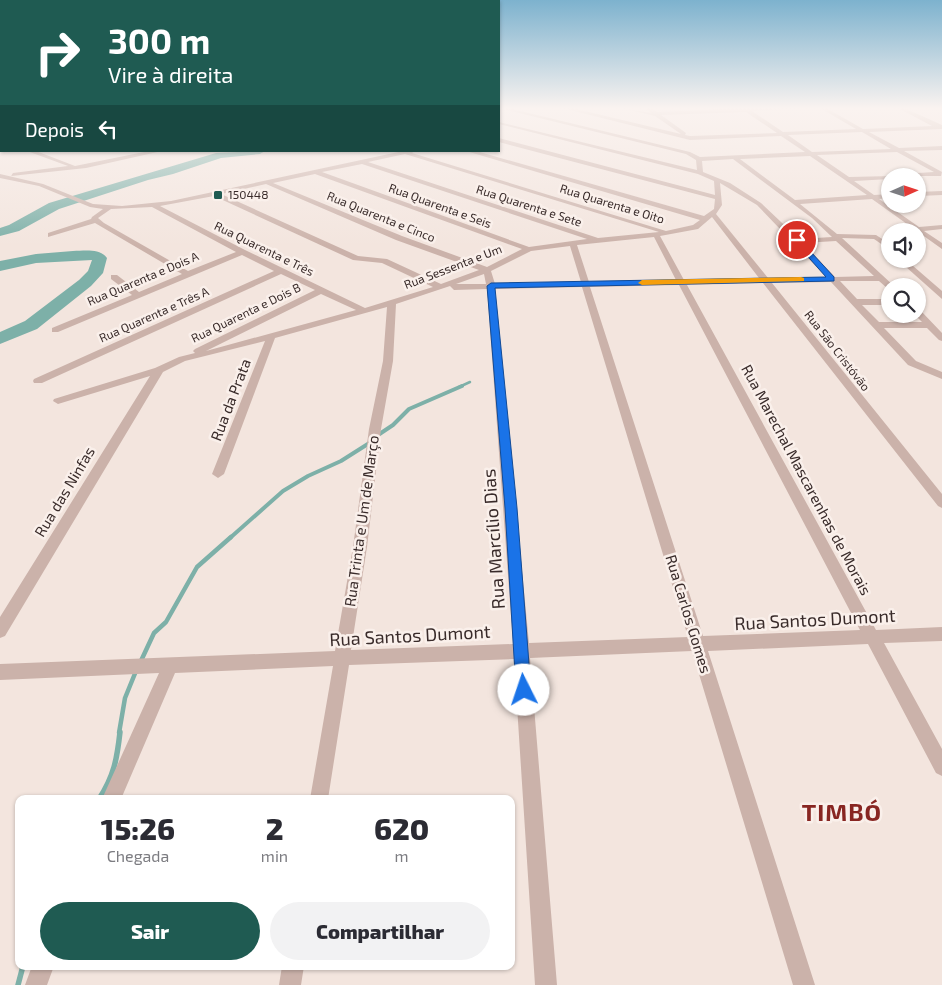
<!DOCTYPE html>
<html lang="pt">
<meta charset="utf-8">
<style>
body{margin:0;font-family:"Exo 2",sans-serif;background:#f2f2f3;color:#2b2b33;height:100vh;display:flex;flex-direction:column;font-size:19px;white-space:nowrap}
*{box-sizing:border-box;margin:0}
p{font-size:16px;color:#7c7c81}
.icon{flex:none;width:28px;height:28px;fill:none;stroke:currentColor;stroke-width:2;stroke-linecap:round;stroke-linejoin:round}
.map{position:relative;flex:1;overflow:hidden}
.sheet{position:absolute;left:15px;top:795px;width:500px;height:175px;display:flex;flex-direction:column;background:#fff;border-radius:10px;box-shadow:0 1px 4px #0004}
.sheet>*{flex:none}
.hud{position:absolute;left:0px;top:0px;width:500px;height:152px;box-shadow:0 1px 4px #0004;background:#1f5b52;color:#fff;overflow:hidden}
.needle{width:32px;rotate:87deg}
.tools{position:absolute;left:881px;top:168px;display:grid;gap:10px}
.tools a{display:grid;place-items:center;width:45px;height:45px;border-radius:50%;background:#fff;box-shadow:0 1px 4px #0004;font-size:25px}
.pin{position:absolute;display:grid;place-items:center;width:42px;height:42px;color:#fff;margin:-21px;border:2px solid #fff;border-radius:50%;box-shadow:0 1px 5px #0007}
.me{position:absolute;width:55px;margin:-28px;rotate:356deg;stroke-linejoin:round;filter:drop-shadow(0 0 4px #0008)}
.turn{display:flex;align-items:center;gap:18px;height:105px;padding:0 25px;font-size:22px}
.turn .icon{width:65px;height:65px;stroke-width:2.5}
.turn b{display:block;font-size:35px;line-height:42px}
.then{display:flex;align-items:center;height:48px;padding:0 25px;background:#0003;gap:10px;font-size:19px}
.eta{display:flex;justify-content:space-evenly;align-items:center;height:85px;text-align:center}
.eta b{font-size:30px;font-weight:800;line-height:35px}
.button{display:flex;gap:10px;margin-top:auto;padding:10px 25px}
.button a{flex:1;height:58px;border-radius:30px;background:#1f5b52;color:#fff;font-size:20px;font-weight:800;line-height:58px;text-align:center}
.button a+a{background:#f2f2f3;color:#2b2b33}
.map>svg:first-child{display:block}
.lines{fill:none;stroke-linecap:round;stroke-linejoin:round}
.stream-far3{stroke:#7db0a8;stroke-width:2.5}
.stream-far2{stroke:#7db0a8;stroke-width:4}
.stream-far1{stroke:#7db0a8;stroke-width:4.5}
.stream{stroke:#7db0a8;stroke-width:5.5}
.river{fill:#7db0a8;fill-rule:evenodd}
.minor{fill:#cbb2aa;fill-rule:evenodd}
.route{fill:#1a73e8;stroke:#114b97}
.slow{fill:#f59e0b}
.poi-dot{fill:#1f5b52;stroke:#faf0eb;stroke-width:2}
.labels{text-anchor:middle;stroke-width:5;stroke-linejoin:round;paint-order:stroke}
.far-poi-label{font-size:12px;fill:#392b2a;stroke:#faf0eb;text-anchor:start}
.far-street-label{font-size:12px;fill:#392b2a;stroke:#faf0eb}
.street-label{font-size:15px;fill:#392b2a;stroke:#faf0eb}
.near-street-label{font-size:18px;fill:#392b2a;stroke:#faf0eb}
.near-district-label{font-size:24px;font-weight:bold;letter-spacing:1px;fill:#882622;stroke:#faf0eb}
</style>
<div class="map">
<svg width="942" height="985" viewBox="0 0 942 985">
<rect width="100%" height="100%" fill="#f3e5de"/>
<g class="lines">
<path class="stream-far3" d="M459,387l11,-5"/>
<path class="stream-far2" d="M378,435l15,-10 16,-16 53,-23
M230,538l53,-47 25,-15 33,-15 30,-19"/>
<path class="stream-far1" d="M140,663l14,-30 12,-11 31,-55 34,-30
M119,733l6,-35 11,-27"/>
<path class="stream" d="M99,799c15,-23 18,-40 21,-67
M18,985l5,-19"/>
<path class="river" d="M265,151l-5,3 -39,4 -48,16 -25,6 -89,29 -40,22 -19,5v-8l9,-3 40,-22 167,-50z
M73,251c11,0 27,-3 34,7l-4,15 -12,13 -54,43 -37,15v-12l25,-11 54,-41 9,-9 4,-11 -56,3 -36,8v-10l36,-7z"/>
<path class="minor" d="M508,108l182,44 10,5 105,-5 -24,-16 -91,4 -128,-32h10l109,26 -26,-18 -34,-8 30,5 -6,-5h6l6,4 85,-4h58l-48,3 31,21 73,-3 -36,-21h6l37,21 69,-3 -34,-18h6l38,17v4l-73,3 30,16 43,-2v4l-38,1 38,21 -1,4h-41l3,-2 31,-2 -37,-20 -80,3 32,22 43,-1 -2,3 -36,2 20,14 16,-1v4l-11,1 40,28 23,-2v4l-18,2 18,12v6l-70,-50 -72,5 37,30 39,1 14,9v6l-16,-11 -32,-1 52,48 -7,2 -8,-7h-39l17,18h33v6h-28l17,17h43l-8,-8h4v-4l3,1 21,22v8l-3,-1 -12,-12h-43l32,33 26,11v7l-34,-14 -77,-83 -59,1 170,211v14l-4,-2 -175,-223 -76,2 189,345 66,-3v14l-58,2 58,106v27l-6,-3 -68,-129 -160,7 107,334h-22l-101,-334 -162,7 27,327h-22l-21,-326 -165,6 -21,134h-18l23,-133 -158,7 -54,126h-19l57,-126 -159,7v-16l335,-13 18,-104 16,-118 14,-68 4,-54 -112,31 -51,136 -6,4 -6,-4 53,-133 -80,20 -22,11 -158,264 -5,2v-21l150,-241 -92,28 -5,-3 1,-2 101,-31 24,-11 16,-4 -2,-2 2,-2 120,-59 -34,-16 -239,109h-8l-1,-2 1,-2 240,-108 -32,-16 -184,77h-6v-4l80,-33 -21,-16v-4h6l22,17 43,-18 -87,-51 -47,14v-4l43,-14 1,-2 11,-8 -13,-2 -51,-21 -39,-8v-4l43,10 50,20 29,2 49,-5 232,-50h12l-3,2 254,78 27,-6 7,-5 -234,-69h10l228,65 10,-7 1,-10 -216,-57v-4l216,57 -1,-14 -16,-7 -199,-50v-2l198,48 -1,-10 -10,-6 -183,-45zM746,112l31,21 -87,3 -5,-1 1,-2 -25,-18zM862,132l29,17 -79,3 -24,-17zM405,154l254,78 -61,6 -230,-76zM810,156l57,39 -72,5 -55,-41zM733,159l79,59 20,19 -33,2 -38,-36 -31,-20 -27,-11 -1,-11zM362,164l225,75 -58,8 -207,-75zM315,174l207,75 -35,18 -85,-31 -129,-53zM720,183l37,22 69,72 -58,1 -52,-64 6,-9zM266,184l130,56 83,30 -38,14 -54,-25 -29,-3 -137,-62zM214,196l139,64 29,3 51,24 -68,21 -120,-58 -85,-44zM152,207l84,45 -48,19 -84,-48 -6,-5 13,-9zM712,217l47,61 -75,2 -24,-44 38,-7zM654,237l22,43 -87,2 -12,-37zM836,241l38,35 -39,1 -32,-34zM570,246l11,36 -86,2 -4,-13 40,-20zM484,274l2,10h-30zM679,285l181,345 -157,6 -113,-349zM450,286l4,4 33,-1 26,355 -162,6 16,-103 14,-118 12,-68 3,-57zM582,287l106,350 -159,6 -34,-354zM321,294l35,16 -150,41z
M0,138l1,1v4l-1,-1z
M27,151h9l39,15 74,-15h13l-76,17 -75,8 2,-3 55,-7z
M942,191v4l-24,1v-4z
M897,259h8l37,32v8z
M32,966h22l-7,19h-22z
M282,966h22l-3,19h-22z"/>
</g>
<linearGradient id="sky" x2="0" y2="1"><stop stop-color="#7db2ce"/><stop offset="0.44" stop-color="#faf3f0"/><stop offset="1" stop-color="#faf3f0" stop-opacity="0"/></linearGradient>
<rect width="942" height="246" fill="url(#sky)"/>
<path class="route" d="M795,239h4l35,38v4l-339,7 22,220 14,182 -2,5 -5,2 -6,-2 -2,-5 -11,-182 -18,-222 4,-3 335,-6 -31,-35z"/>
<path class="slow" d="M801,277l3,1v3l-162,4 -4,-2 4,-3z"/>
<rect class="poi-dot" x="213" y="190" width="10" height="10" rx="2.5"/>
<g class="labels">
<g class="far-poi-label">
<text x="228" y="199">150448</text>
</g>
<g class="far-street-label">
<text transform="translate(612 204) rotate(17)" y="4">Rua Quarenta e Oito</text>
<text transform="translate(440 206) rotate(20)" y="4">Rua Quarenta e Seis</text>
<text transform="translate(529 206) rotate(18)" y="4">Rua Quarenta e Sete</text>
<text transform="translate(381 217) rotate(22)" y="4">Rua Quarenta e Cinco</text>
<text transform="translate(264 249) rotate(26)" y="4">Rua Quarenta e Três</text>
<text transform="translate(453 267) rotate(-21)" y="4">Rua Sessenta e Um</text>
<text transform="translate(143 279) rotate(-23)" y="4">Rua Quarenta e Dois A</text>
<text transform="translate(246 313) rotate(-26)" y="4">Rua Quarenta e Dois B</text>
<text transform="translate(154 315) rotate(-24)" y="4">Rua Quarenta e Três A</text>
<text transform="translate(837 351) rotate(52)" y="4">Rua São Cristóvão</text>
</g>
<g class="street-label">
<text transform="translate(231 400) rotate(-69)" y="5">Rua da Prata</text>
<text transform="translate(806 480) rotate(62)" y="5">Rua Marechal Mascarenhas de Morais</text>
<text transform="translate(65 492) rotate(-59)" y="5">Rua das Ninfas</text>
<text transform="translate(362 521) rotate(-82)" y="5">Rua Trinta e Um de Março</text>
<text transform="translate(688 614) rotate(73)" y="5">Rua Carlos Gomes</text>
</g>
<g class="near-street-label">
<text transform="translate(494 539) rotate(-94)" y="6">Rua Marcílio Dias</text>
<text transform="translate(815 620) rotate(-3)" y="6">Rua Santos Dumont</text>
<text transform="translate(410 636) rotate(-3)" y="6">Rua Santos Dumont</text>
</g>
<g class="near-district-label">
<text x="842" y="821">TIMBÓ</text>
</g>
</g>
</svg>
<div class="tools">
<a><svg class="needle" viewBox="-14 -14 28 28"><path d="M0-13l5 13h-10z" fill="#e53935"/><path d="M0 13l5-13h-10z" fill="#7c7c81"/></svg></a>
<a><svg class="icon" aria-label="sound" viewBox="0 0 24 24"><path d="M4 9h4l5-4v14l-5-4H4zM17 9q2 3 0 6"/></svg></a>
<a><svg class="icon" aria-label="search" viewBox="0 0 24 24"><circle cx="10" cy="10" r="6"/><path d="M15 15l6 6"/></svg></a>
</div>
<div class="pin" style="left:797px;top:240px;background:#d93025"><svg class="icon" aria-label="arrive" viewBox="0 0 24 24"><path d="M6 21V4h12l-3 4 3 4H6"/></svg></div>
<svg class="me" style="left:524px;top:690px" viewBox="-20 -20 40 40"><circle r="19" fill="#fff"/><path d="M0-13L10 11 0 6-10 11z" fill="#1a73e8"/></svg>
<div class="hud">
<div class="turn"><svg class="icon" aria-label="right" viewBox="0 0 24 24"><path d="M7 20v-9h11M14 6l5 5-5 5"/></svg><div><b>300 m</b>Vire à direita</div></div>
<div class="then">Depois<svg class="icon" aria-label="left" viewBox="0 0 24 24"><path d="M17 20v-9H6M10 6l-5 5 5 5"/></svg></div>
</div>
<section class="sheet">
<div class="eta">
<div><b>15:26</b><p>Chegada</p></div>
<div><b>2</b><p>min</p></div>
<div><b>620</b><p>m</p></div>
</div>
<div class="button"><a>Sair</a><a>Compartilhar</a></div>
</section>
</div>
